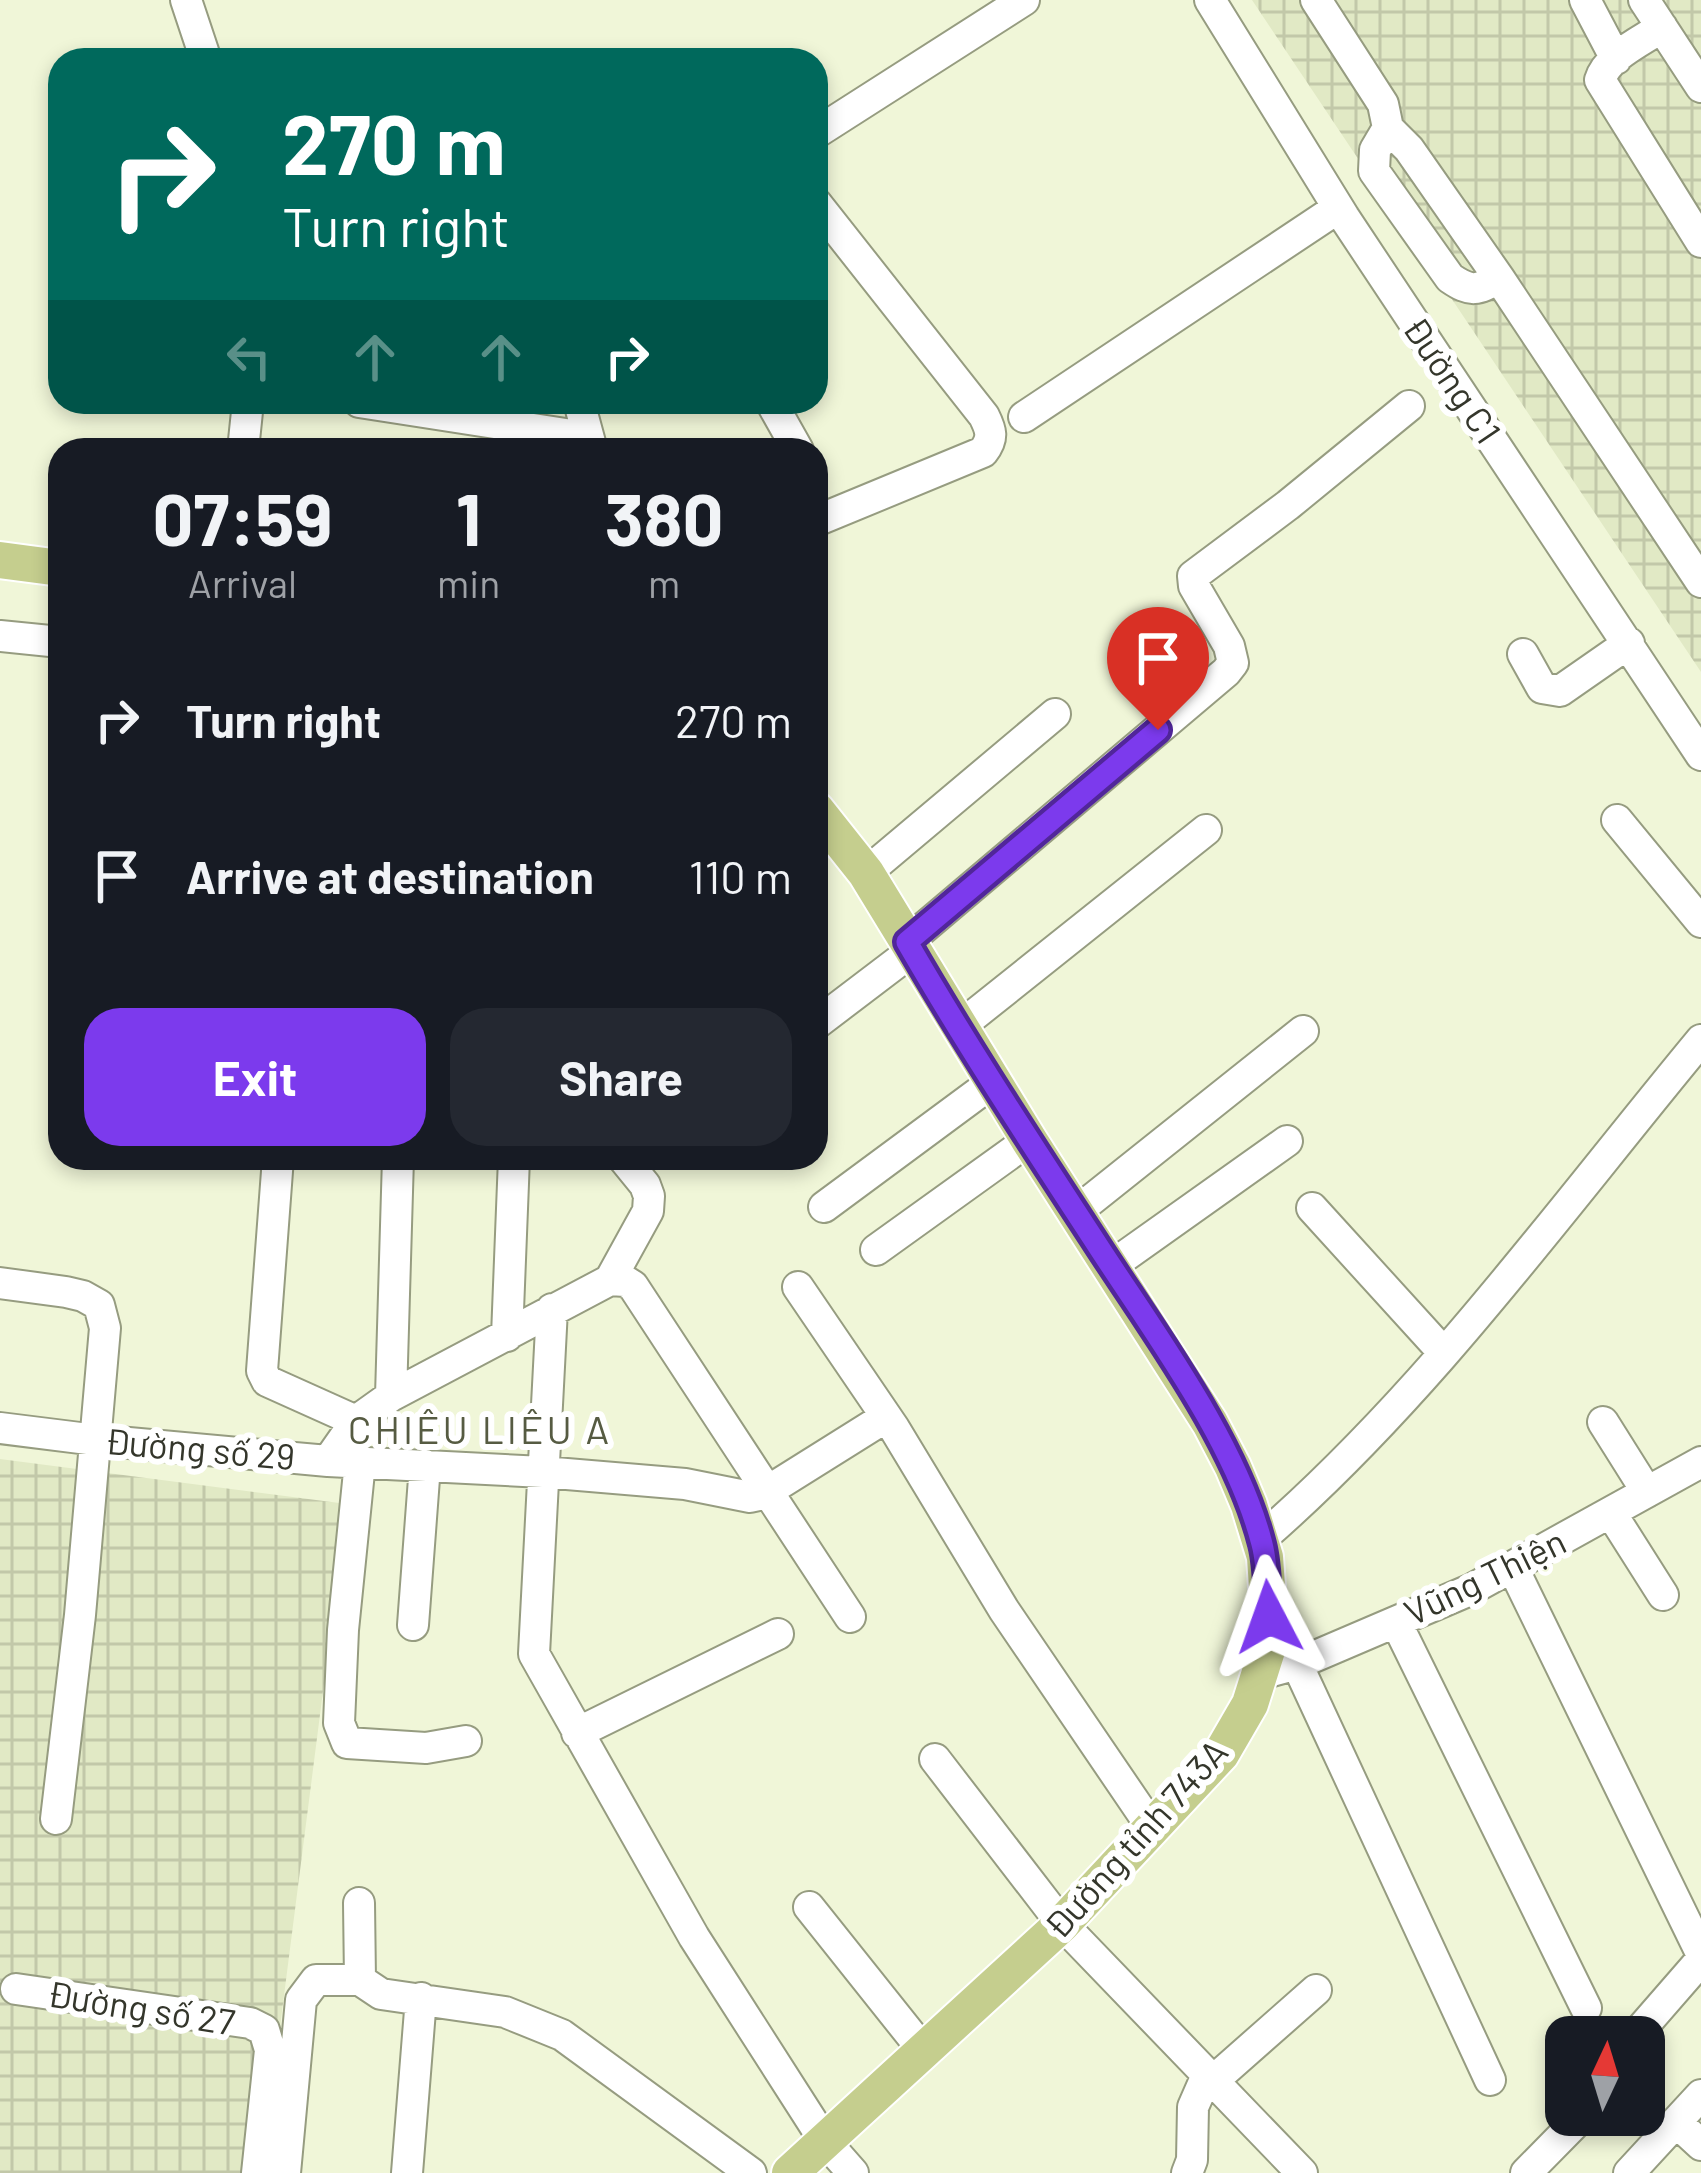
<!DOCTYPE html>
<meta charset="utf-8">
<style>
body{margin:0;font-family:Barlow,sans-serif;background:#242831;color:#f1f3f6;height:100vh;display:flex;flex-direction:column;font-size:45px;white-space:nowrap}
*{box-sizing:border-box;margin:0}
p{font-size:39px;color:#9ea1a6}
.icon{flex:none;width:66px;height:66px;fill:none;stroke:currentColor;stroke-width:2;stroke-linecap:round;stroke-linejoin:round}
.map{position:relative;flex:1;overflow:hidden}
.drawer{position:absolute;left:48px;top:438px;width:780px;height:732px;display:flex;flex-direction:column;background:#171b24;border-radius:36px;box-shadow:0 6px 18px #0003}
.drawer>*{flex:none}
.banner{position:absolute;left:48px;top:48px;width:780px;height:366px;border-radius:36px;box-shadow:0 6px 18px #0003;background:#00695c;color:#fff;overflow:hidden}
.needle{width:78px;rotate:4deg}
.buttons{position:absolute;left:1545px;top:2016px;display:grid;gap:24px}
.buttons a{display:grid;place-items:center;width:120px;height:120px;border-radius:24px;background:#171b24;box-shadow:0 6px 18px #0003;font-size:60px}
.pin{position:absolute;display:grid;place-items:center;width:102px;height:102px;color:#fff;margin:-123px -51px;border-radius:50% 50% 50% 0;rotate:-45deg;box-shadow:0 0 12px #0007}
.pin .icon{rotate:45deg}
.me{position:absolute;width:132px;margin:-66px;rotate:356deg;stroke-linejoin:round;filter:drop-shadow(0 0 9px #0008)}
.turn{display:flex;align-items:center;gap:42px;height:252px;padding:0 36px;font-size:54px}
.turn .icon{width:156px;height:156px;stroke-width:2.5}
.turn b{display:block;font-size:84px;line-height:102px}
.lanes{display:flex;align-items:center;height:114px;padding:0 36px;background:#0003;justify-content:center;gap:60px;direction:ltr}
.lanes .off{opacity:.35}
.eta{display:flex;justify-content:space-evenly;align-items:center;height:204px;text-align:center}
.eta b{font-size:72px;font-weight:700;line-height:84px}
.button{display:flex;gap:24px;margin-top:auto;padding:24px 36px}
.button a{flex:1;height:138px;border-radius:36px;background:#7c3aed;color:#fff;font-size:48px;font-weight:700;line-height:138px;text-align:center}
.button a+a{background:#242831;color:#f1f3f6}
ul{padding:0;list-style:none}
li{display:flex;align-items:center;gap:36px;height:156px;padding:0 36px}
li div{flex:1}
li b{display:block;font-size:45px}
li em{font-style:normal}
.map>svg:first-child{display:block}
.industrial{fill:url(#industrial-grid)}
.lines{fill:none;stroke-linecap:round;stroke-linejoin:round}
.minor-casing{stroke:#969c80;stroke-width:34}
.major-casing{stroke:#fff;stroke-width:40}
.minor{stroke:#fff;stroke-width:30}
.major{stroke:#c5ce8e;stroke-width:36}
.route-casing{stroke:#51269a;stroke-width:30}
.route{stroke:#7c3aed;stroke-width:21}
.labels{text-anchor:middle;stroke-width:12;stroke-linejoin:round;paint-order:stroke}
.street-label{font-size:36px;fill:#34362b;stroke:#fff}
.neighbourhood-label{font-size:39px;letter-spacing:3px;fill:#565b42;stroke:#fff}
</style>
<div class="map">
<svg width="1701" height="2173" viewBox="0 0 1701 2173">
<defs>
<pattern id="industrial-grid" width="8" height="8" patternUnits="userSpaceOnUse" patternTransform="scale(3)"><rect width="8" height="8" fill="#e1e9c5"/><path d="M0 4h8M4 0v8" fill="none" stroke="#c2c8a9"/></pattern>
</defs>
<rect width="100%" height="100%" fill="#f0f6d8"/>
<path class="industrial" d="M1252,0h449v672z
M0,1459l347,45 -66,515 -16,154h-265z"/>
<g class="lines">
<g class="minor-casing">
<path id="minor" d="M186,0l20,60
M1210,0l134,217 357,538
M1316,0l67,104 5,24 21,21 90,129 202,304
M1585,0l31,59
M1644,0l57,87
M1662,27c-20,14 -55,29 -62,53l101,162
M1388,128l-13,22 -1,21 76,107c22,15 27,12 49,0
M816,133l208,-133
M816,203l168,213c7,14 10,22 -1,36l-167,69
M359,402l213,33
M579,402l13,48
M771,402l27,48
M1024,417l314,-209
M243,450l5,-48
M0,636l60,6
M1523,654l19,34 18,3 69,-48
M1617,820l84,102
M866,873l189,-159
M907,942l319,-270 7,-9 -4,-17 -35,-60 -1,-10 95,-71 121,-99
M816,1024l96,-73
M959,1027l247,-197
M278,1158l-16,213 5,10 89,40
M824,1207l169,-125
M1312,1208l131,144
M1076,1212l227,-181
M876,1250l153,-110
M1111,1266l176,-125
M610,1280l15,1 8,5 217,331
M0,1283l66,9 17,4 16,9 6,23 -25,287 -24,204
M798,1287l96,141 110,182 149,219
M552,1309l-18,345 160,283 130,203 29,33
M507,1336l7,-178
M391,1396l7,-238
M1603,1422l44,70
M0,1428l96,12 232,21 215,11 142,12 65,13 13,-3 123,-77
M328,1461l28,-40 35,-25 219,-116 38,-69 1,-15 -4,-11 -22,-27
M360,1462l-17,168 -4,93 8,20 79,5 40,-7
M1611,1513l52,82
M1261,1539c167,-145 299,-329 440,-499
M1513,1568l188,385
M1396,1622l190,386
M413,1625l12,-160
M1297,1664l193,416
M1261,1674l36,-10 173,-74 231,-128
M577,1733l201,-99
M935,1759l127,165 240,249
M359,1903l1,77 21,14 124,18 57,23 189,138
M809,1907l114,143
M16,1989l234,34 14,7 6,20 -13,123
M1634,2037l67,-77
M1214,2080l102,-90
M1676,2122l25,23
M285,2173l16,-173 15,-20h44
M407,2173l14,-175
M1187,2173l5,-13 1,-53 14,-32
M1526,2173l57,-58
M1629,2173l72,-78"/>
</g>
<g class="major-casing">
<path id="major" d="M0,560l60,8
M790,2173l272,-249 159,-170 29,-50 18,-57 1,-30 -4,-60 -16,-52 -16,-38 -23,-44 -181,-283 -163,-267 -50,-63"/>
</g>
<use href="#minor" class="minor"/>
<use href="#major" class="major"/>
</g>
<g class="lines">
<g class="route-casing">
<path id="route" d="M1158,730l-251,212c60,104 126,204 191,304 57,88 138,196 164,298 6,23 5,49 7,73"/>
</g>
<use href="#route" class="route"/>
</g>
<g class="labels">
<g class="street-label">
<text transform="translate(1452 380) rotate(56)" y="13">Đường C1</text>
<text transform="translate(200 1449) rotate(5)" y="13">Đường số 29</text>
<text transform="translate(1485 1577) rotate(-26)" y="13">Vũng Thiện</text>
<text transform="translate(1136 1839) rotate(-48)" y="13">Đường tỉnh 743A</text>
<text transform="translate(141 2008) rotate(9)" y="13">Đường số 27</text>
</g>
<g class="neighbourhood-label">
<text x="480" y="1444">CHIÊU LIÊU A</text>
</g>
</g>
</svg>
<div class="buttons">
<a><svg class="needle" viewBox="-14 -14 28 28"><path d="M0-13l5 13h-10z" fill="#e53935"/><path d="M0 13l5-13h-10z" fill="#9ea1a6"/></svg></a>
</div>
<div class="pin" style="left:1158px;top:730px;background:#d93025"><svg class="icon" aria-label="arrive" viewBox="0 0 24 24"><path d="M6 21V4h12l-3 4 3 4H6"/></svg></div>
<svg class="me" style="left:1269px;top:1617px" viewBox="-20 -20 40 40"><path d="M0-17L14 15 0 8-14 15z" fill="#7c3aed" stroke="#fff" stroke-width="4"/></svg>
<div class="banner">
<div class="turn"><svg class="icon" aria-label="right" viewBox="0 0 24 24"><path d="M7 20v-9h11M14 6l5 5-5 5"/></svg><div><b>270 m</b>Turn right</div></div>
<div class="lanes"><svg class="icon off" aria-label="left" viewBox="0 0 24 24"><path d="M17 20v-9H6M10 6l-5 5 5 5"/></svg><svg class="icon off" aria-label="ahead" viewBox="0 0 24 24"><path d="M12 20V5M6 11l6-6 6 6"/></svg><svg class="icon off" aria-label="ahead" viewBox="0 0 24 24"><path d="M12 20V5M6 11l6-6 6 6"/></svg><svg class="icon" aria-label="right" viewBox="0 0 24 24"><path d="M7 20v-9h11M14 6l5 5-5 5"/></svg></div>
</div>
<section class="drawer">
<div class="eta">
<div><b>07:59</b><p>Arrival</p></div>
<div><b>1</b><p>min</p></div>
<div><b>380</b><p>m</p></div>
</div>
<ul>
<li><svg class="icon" aria-label="right" viewBox="0 0 24 24"><path d="M7 20v-9h11M14 6l5 5-5 5"/></svg><div><b>Turn right</b></div><em>270 m</em></li>
<li><svg class="icon" aria-label="arrive" viewBox="0 0 24 24"><path d="M6 21V4h12l-3 4 3 4H6"/></svg><div><b>Arrive at destination</b></div><em>110 m</em></li>
</ul>
<div class="button"><a>Exit</a><a>Share</a></div>
</section>
</div>
